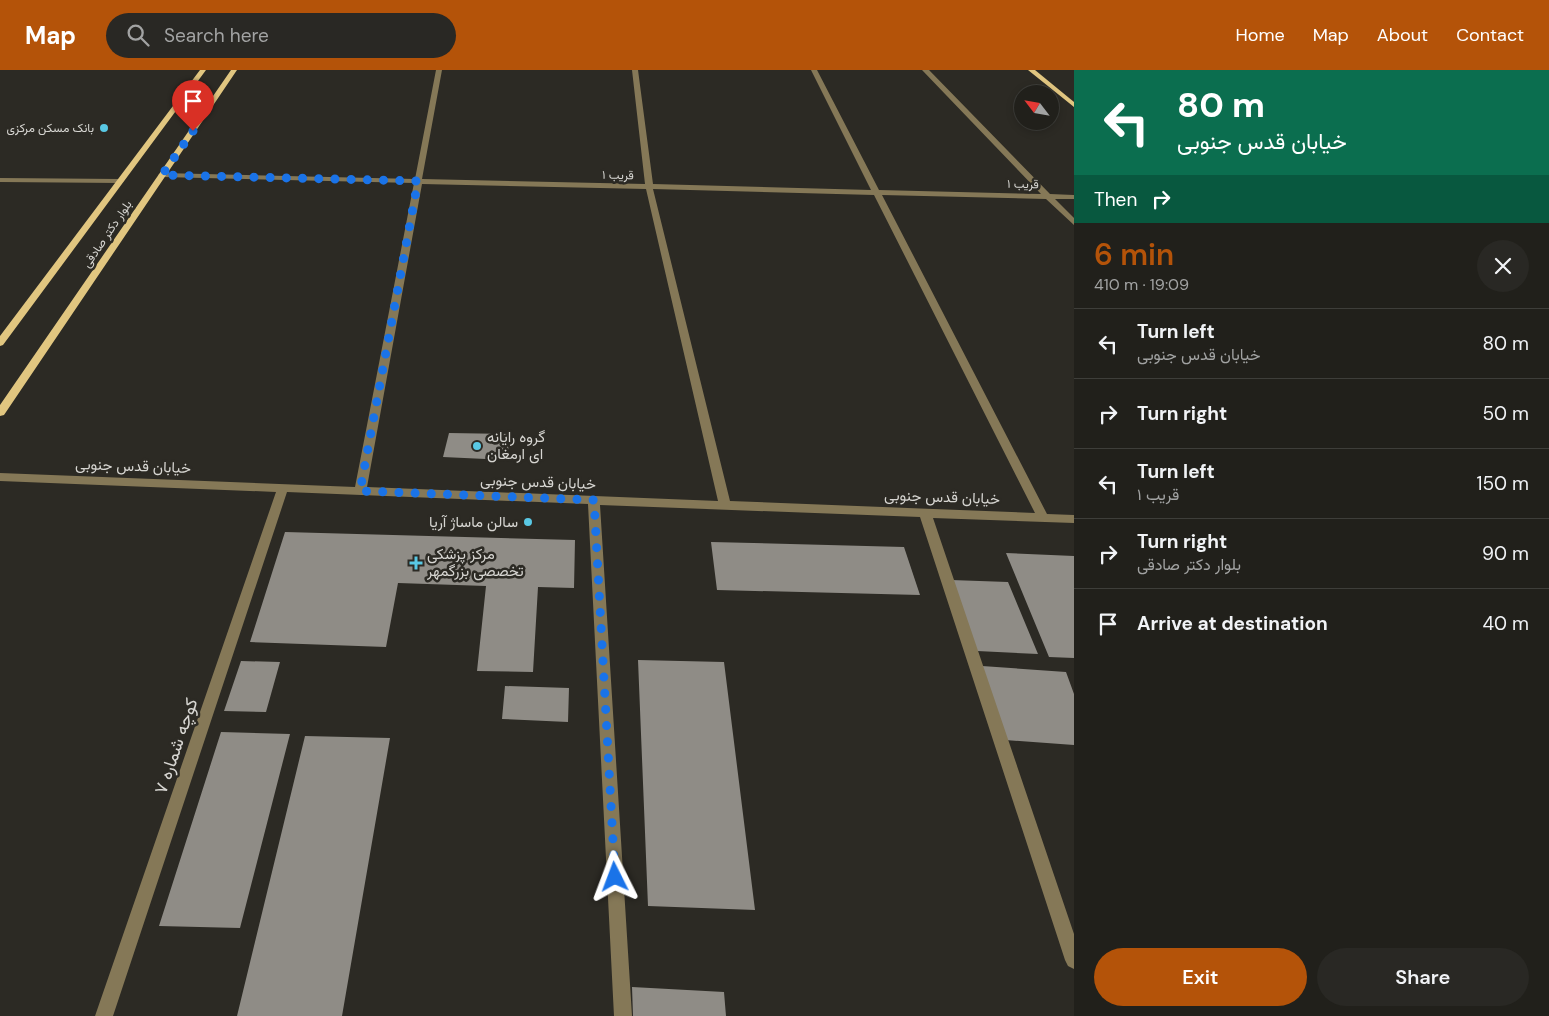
<!DOCTYPE html>
<meta charset="utf-8">
<style>
body{margin:0;font-family:"DM Sans",Vazirmatn,sans-serif;background:#292824;color:#f1f3f6;height:100vh;display:flex;flex-direction:column;font-size:19px;white-space:nowrap}
*{box-sizing:border-box;margin:0}
p{font-size:16px;color:#a2a3a3}
.icon{flex:none;width:28px;height:28px;fill:none;stroke:currentColor;stroke-width:2;stroke-linecap:round;stroke-linejoin:round}
.map{position:relative;flex:1;overflow:hidden}
.sheet{display:flex;flex-direction:column;background:#21201b;width:475px}
.sheet>*{flex:none}
.guide{background:#0b6e4f;color:#fff;overflow:hidden}
.needle{width:32px;rotate:301deg}
.tools{position:absolute;left:1014px;top:15px;display:grid;gap:10px}
.tools a{display:grid;place-items:center;width:45px;height:45px;border-radius:50%;background:#21201b;box-shadow:0 2px 8px #0003,0 0 0 1px #3e3e3a;font-size:25px}
.pin{position:absolute;display:grid;place-items:center;width:42px;height:42px;color:#fff;margin:-51px -21px;border-radius:50% 50% 50% 0;rotate:-45deg;box-shadow:0 0 5px #0007}
.pin .icon{rotate:45deg}
.me{position:absolute;width:55px;margin:-28px;rotate:357deg;stroke-linejoin:round;filter:drop-shadow(0 0 4px #0008)}
.turn{display:flex;align-items:center;gap:18px;height:105px;padding:0 20px;font-size:22px}
.turn .icon{width:65px;height:65px;stroke-width:2.5}
.turn b{display:block;font-size:35px;line-height:42px}
.then{display:flex;align-items:center;height:48px;padding:0 20px;background:#0003;gap:10px;font-size:19px}
.round{display:grid;place-items:center;flex:none;width:52px;height:52px;border-radius:26px;background:#292824}
.summary{display:flex;align-items:center;justify-content:space-between;height:85px;padding:0 20px}
h1{font-size:30px;font-weight:600;line-height:38px;color:#b45309}
.button{display:flex;gap:10px;margin-top:auto;padding:10px 20px}
.button a{flex:1;height:58px;border-radius:30px;background:#b45309;color:#fff;font-size:20px;font-weight:600;line-height:58px;text-align:center}
.button a+a{background:#292824;color:#f1f3f6}
ul{padding:0;list-style:none}
li{display:flex;align-items:center;gap:15px;height:70px;padding:0 20px;border-top:1px solid #3e3e3a}
li div{flex:1}
li b{display:block;font-size:19px}
li em{font-style:normal}
header{display:flex;align-items:center;gap:30px;box-sizing:border-box;height:70px;padding:0 25px;background:#b45309;color:#fff}
header strong{font-size:24px}
nav{display:flex;gap:28px;margin-inline-start:auto;font-size:18px}
.search{width:350px;height:45px;background:#292824;display:flex;align-items:center;gap:12px;box-sizing:border-box;padding:0 18px;border-radius:28px;color:#a2a3a3;font-size:19px}
main{display:flex;flex:1;min-height:0}
.map>svg:first-child{display:block}
.building{fill:#8f8c86}
.lines{fill:none;stroke-linecap:round;stroke-linejoin:round}
.minor{fill:#857857;fill-rule:evenodd}
.major{fill:#e1c680;fill-rule:evenodd}
.route{stroke:#1a73e8;stroke-width:9;stroke-dasharray:0 16.2}
.poi-dot{fill:#59c8e4;stroke:#2c2a24;stroke-width:2}
.labels{text-anchor:middle;stroke-width:5;stroke-linejoin:round;paint-order:stroke}
.far-poi-label{font-size:12px;fill:#d7d6d2;stroke:#2c2a24;text-anchor:end}
.far-street-label{font-size:12px;fill:#d7d6d2;stroke:#2c2a24}
.poi-label{font-size:15px;fill:#d7d6d2;stroke:#2c2a24;text-anchor:start}
.street-label{font-size:15px;fill:#d7d6d2;stroke:#2c2a24}
.near-street-label{font-size:18px;fill:#d7d6d2;stroke:#2c2a24}
</style>
<header>
<strong>Map</strong>
<div class="search"><svg class="icon" aria-label="search" viewBox="0 0 24 24"><circle cx="10" cy="10" r="6"/><path d="M15 15l6 6"/></svg>Search here</div>
<nav><a>Home</a><a>Map</a><a>About</a><a>Contact</a></nav>
</header>
<main>
<div class="map">
<svg width="1074" height="946" viewBox="0 0 1074 946">
<rect width="100%" height="100%" fill="#2c2a24"/>
<path class="building" d="M449,363l61,1 -3,26 -64,-3z
M285,462l290,8 -1,48 -36,-1 -5,85 -56,-1 9,-85 -88,-3 -12,64 -136,-5z
M711,472l193,5 16,48 -203,-5z
M1006,483l68,3v102l-25,-1z
M951,510l57,2 30,72 -61,-3z
M638,590l86,2 31,248 -107,-4z
M241,591l39,1 -14,50 -42,-1z
M982,596l84,6 8,22v51l-69,-5z
M505,616l64,2 -1,34 -66,-3z
M221,662l69,2 -50,194 -81,-2z
M305,666l85,2 -48,278h-105z
M632,917l92,5 2,24h-93z"/>
<g class="lines">
<path class="minor" d="M436,0h6l-20,109 223,5 -13,-114h6l15,114 218,6 -60,-120h6l62,120 162,4 -119,-124h7l121,124 24,1v4h-19l19,19v7l-28,-26 -164,-4 165,319 27,1v8l-141,-5 141,416v35l-6,-3 -3,-6 -145,-443 -320,-12 32,511h-18l-26,-512 -301,-12 -174,524h-18l181,-524 -276,-11v-8l355,14 59,-304 -252,-6 -4,-2 4,-2 253,6zM422,114l224,5 72,312 -351,-14zM653,119l221,6 161,318 -305,-12z
M0,108l120,1 4,2 -4,2 -120,-1z"/>
<path class="major" d="M200,0h6l-22,30 27,-1 20,-29h6l-233,345 -4,1v-11l208,-302 -27,1 -178,241 -3,1v-10z
M1028,0h7l39,32v5z"/>
</g>
<g class="lines">
<path class="route" d="M193,61l-31,44 256,6 -58,310 234,9 21,377"/>
</g>
<g class="poi-dot">
<circle cx="104" cy="58" r="5"/>
<circle cx="477" cy="376" r="5"/>
<circle cx="528" cy="452" r="5"/>
<path d="M413.5 485.5h5v5h5v5h-5v5h-5v-5h-5v-5h5z"/>
</g>
<g class="labels">
<g class="far-poi-label">
<text x="94" y="62">بانک مسکن مرکزی</text>
</g>
<g class="far-street-label">
<text transform="translate(618 105) rotate(1)" y="4">قریب ۱</text>
<text transform="translate(1023 114) rotate(1)" y="4">قریب ۱</text>
<text transform="translate(107 164) rotate(-56)" y="4">بلوار دکتر صادقی</text>
</g>
<g class="poi-label">
<text x="487" y="372">گروه رایانه<tspan x="487" dy="17">ای ارمغان</tspan></text>
<text x="518" y="457" text-anchor="end">سالن ماساژ آریا</text>
<text x="427" y="489">مرکز پزشکی<tspan x="427" dy="17">تخصصی بزرگمهر</tspan></text>
</g>
<g class="street-label">
<text transform="translate(133 396) rotate(2)" y="5">خیابان قدس جنوبی</text>
<text transform="translate(538 412) rotate(2)" y="5">خیابان قدس جنوبی</text>
<text transform="translate(942 427) rotate(2)" y="5">خیابان قدس جنوبی</text>
</g>
<g class="near-street-label">
<text transform="translate(176 676) rotate(-71)" y="6">کوچه شماره ۷</text>
</g>
</g>
</svg>
<div class="tools">
<a><svg class="needle" viewBox="-14 -14 28 28"><path d="M0-13l5 13h-10z" fill="#e53935"/><path d="M0 13l5-13h-10z" fill="#a2a3a3"/></svg></a>
</div>
<div class="pin" style="left:193px;top:61px;background:#d93025"><svg class="icon" aria-label="arrive" viewBox="0 0 24 24"><path d="M6 21V4h12l-3 4 3 4H6"/></svg></div>
<svg class="me" style="left:615px;top:807px" viewBox="-20 -20 40 40"><path d="M0-17L14 15 0 8-14 15z" fill="#1a73e8" stroke="#fff" stroke-width="4"/></svg>
</div>
<section class="sheet">
<div class="guide">
<div class="turn"><svg class="icon" aria-label="left" viewBox="0 0 24 24"><path d="M17 20v-9H6M10 6l-5 5 5 5"/></svg><div><b>80 m</b>خیابان قدس جنوبی</div></div>
<div class="then">Then<svg class="icon" aria-label="right" viewBox="0 0 24 24"><path d="M7 20v-9h11M14 6l5 5-5 5"/></svg></div>
</div>
<div class="summary"><div><h1>6 min</h1><p>410 m · 19:09</p></div><a class="round"><svg class="icon" aria-label="close" viewBox="0 0 24 24"><path d="M6 6l12 12M18 6L6 18"/></svg></a></div>
<ul>
<li><svg class="icon" aria-label="left" viewBox="0 0 24 24"><path d="M17 20v-9H6M10 6l-5 5 5 5"/></svg><div><b>Turn left</b><p>خیابان قدس جنوبی</p></div><em>80 m</em></li>
<li><svg class="icon" aria-label="right" viewBox="0 0 24 24"><path d="M7 20v-9h11M14 6l5 5-5 5"/></svg><div><b>Turn right</b></div><em>50 m</em></li>
<li><svg class="icon" aria-label="left" viewBox="0 0 24 24"><path d="M17 20v-9H6M10 6l-5 5 5 5"/></svg><div><b>Turn left</b><p>قریب ۱</p></div><em>150 m</em></li>
<li><svg class="icon" aria-label="right" viewBox="0 0 24 24"><path d="M7 20v-9h11M14 6l5 5-5 5"/></svg><div><b>Turn right</b><p>بلوار دکتر صادقی</p></div><em>90 m</em></li>
<li><svg class="icon" aria-label="arrive" viewBox="0 0 24 24"><path d="M6 21V4h12l-3 4 3 4H6"/></svg><div><b>Arrive at destination</b></div><em>40 m</em></li>
</ul>
<div class="button"><a>Exit</a><a>Share</a></div>
</section>
</main>
